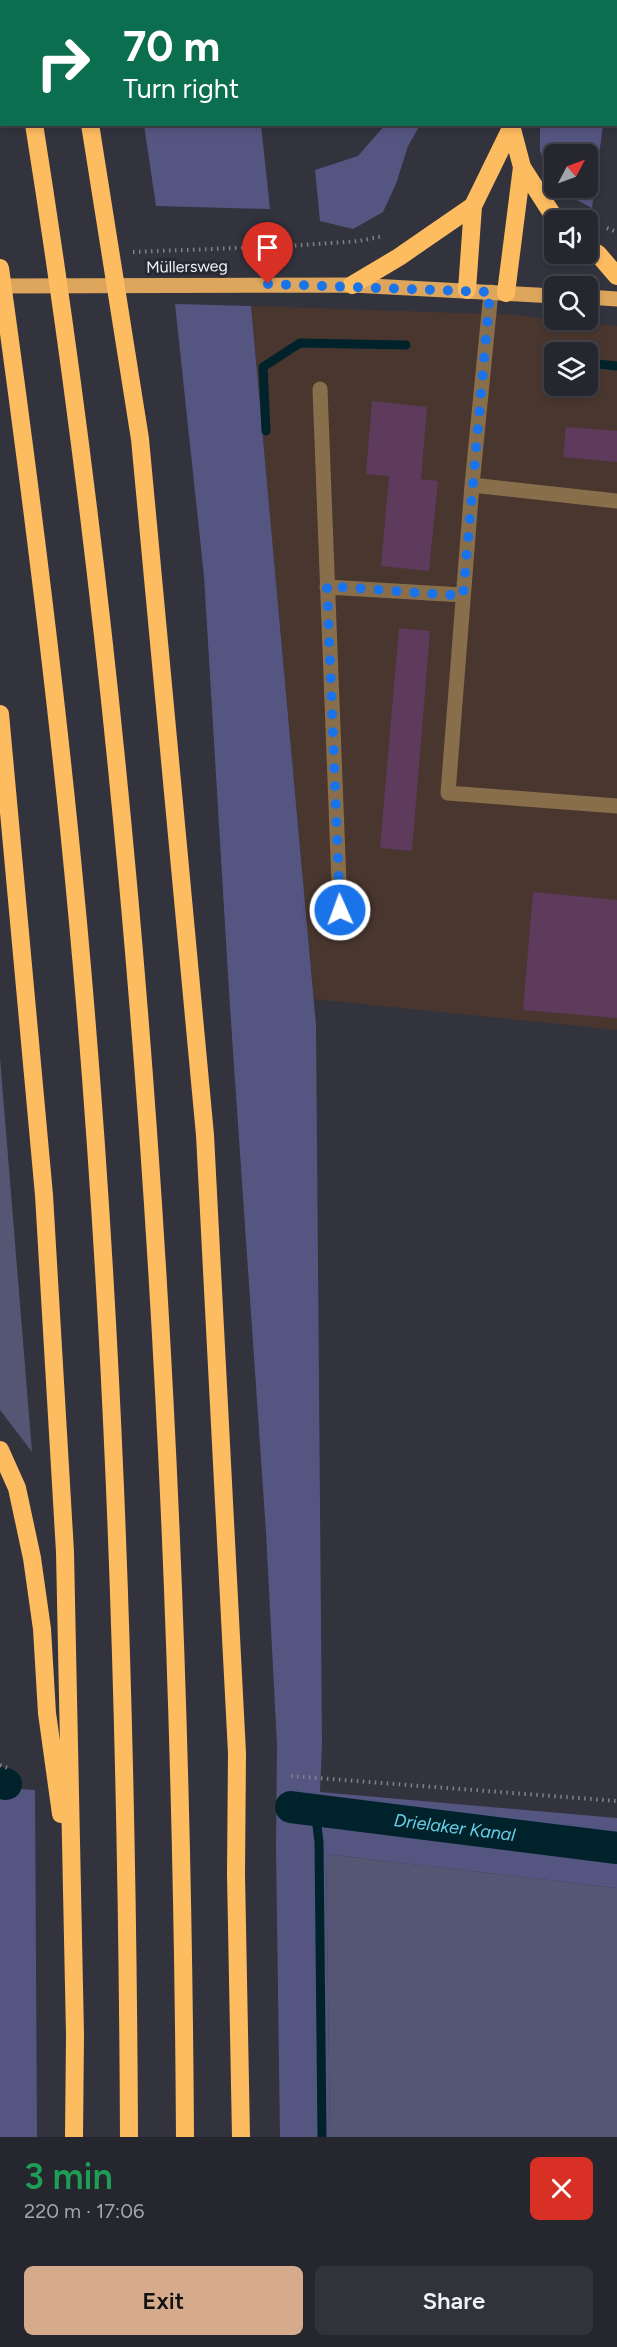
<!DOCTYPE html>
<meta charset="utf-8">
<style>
body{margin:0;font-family:Figtree,sans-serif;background:#32323a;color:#f1f3f6;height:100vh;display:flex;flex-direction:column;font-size:22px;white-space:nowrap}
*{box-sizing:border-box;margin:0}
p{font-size:20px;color:#a4a5aa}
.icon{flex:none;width:33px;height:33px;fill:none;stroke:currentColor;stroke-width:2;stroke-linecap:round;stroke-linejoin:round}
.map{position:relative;height:2137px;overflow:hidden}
.drawer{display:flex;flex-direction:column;background:#26262e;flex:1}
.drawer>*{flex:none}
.top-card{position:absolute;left:0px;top:0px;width:618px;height:126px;box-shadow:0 3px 9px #0003,0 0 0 2px #42434a;background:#0b6e4f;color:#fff;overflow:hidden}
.needle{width:39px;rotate:49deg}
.tools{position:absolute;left:544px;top:144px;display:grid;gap:12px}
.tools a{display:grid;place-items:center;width:54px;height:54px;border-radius:9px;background:#26262e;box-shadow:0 3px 9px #0003,0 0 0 2px #42434a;font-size:30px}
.pin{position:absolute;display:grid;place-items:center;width:51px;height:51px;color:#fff;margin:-62px -26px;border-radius:50% 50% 50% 0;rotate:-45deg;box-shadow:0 0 6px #0007}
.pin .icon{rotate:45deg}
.me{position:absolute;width:66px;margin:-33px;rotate:358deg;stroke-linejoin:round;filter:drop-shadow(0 0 4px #0008)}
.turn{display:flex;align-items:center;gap:21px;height:126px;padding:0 24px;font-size:27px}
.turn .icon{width:78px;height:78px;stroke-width:2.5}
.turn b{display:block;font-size:42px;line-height:51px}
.round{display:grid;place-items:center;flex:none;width:63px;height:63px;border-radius:9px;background:#32323a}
.overview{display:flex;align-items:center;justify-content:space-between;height:102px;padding:0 24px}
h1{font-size:36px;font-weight:600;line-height:45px;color:#1e9e55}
.button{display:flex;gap:12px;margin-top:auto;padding:12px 24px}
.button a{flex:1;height:69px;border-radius:9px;background:#d6ab8b;color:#111;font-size:24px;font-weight:600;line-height:69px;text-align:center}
.button a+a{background:#32323a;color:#f1f3f6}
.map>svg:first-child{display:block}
.industrial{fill:#49372f;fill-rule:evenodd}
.green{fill:#555673}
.forest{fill:#555582;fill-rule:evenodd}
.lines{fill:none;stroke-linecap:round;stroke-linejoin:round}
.stream{stroke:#00232b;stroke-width:9}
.canal{stroke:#00232b;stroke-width:32}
.building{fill:#5e3a5c}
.path{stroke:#81828b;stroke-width:4;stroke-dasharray:1.5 4.5;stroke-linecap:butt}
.minor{stroke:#896e4c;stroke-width:15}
.major{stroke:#dda65c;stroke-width:15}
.highway{stroke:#febc60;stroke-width:18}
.route{stroke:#1a73e8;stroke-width:10;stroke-dasharray:0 18}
.labels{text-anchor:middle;stroke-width:6;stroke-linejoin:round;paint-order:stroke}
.street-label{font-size:16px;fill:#f0f0f7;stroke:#282933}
.water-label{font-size:18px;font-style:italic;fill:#67d0e8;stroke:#282933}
</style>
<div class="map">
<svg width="617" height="2137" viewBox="0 0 617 2137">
<rect width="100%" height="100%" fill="#32333d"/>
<path class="industrial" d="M251,306l263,9 103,11v704l-303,-31zM555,352h33v34h-33z"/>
<path class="green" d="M0,1058l32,394 -32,-42z
M326,1854l291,34v249h-287z"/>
<path class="forest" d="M144,125h117l9,84 -114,-3z
M385,125h35l-12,21 -12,38 -13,28 -30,17 -33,-8 -5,-51 43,-14z
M540,125h63l-11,83 -40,-21 -12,-36zM588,154v34h-33v-34z
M175,304l76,2 65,719 6,719 -2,48 297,26v70l-291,-34 4,283h-50l-4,-291 1,-101 -11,-213 -36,-525 -26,-431z
M0,1788l35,2 2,347h-37z"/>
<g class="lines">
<path class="stream" d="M588,363l29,3
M266,431l-3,-64 37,-24 106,2
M315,1810l4,32 3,295"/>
<g class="canal">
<path d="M0,1783l6,1"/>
<path id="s1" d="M291,1807l326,41"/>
</g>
</g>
<path class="building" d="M372,401l55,6 -6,72 17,2 -9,90 -48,-5 8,-90 -23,-2z
M566,427l51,4v31l-54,-5z
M399,628l31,3 -18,220 -32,-3z
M533,892l84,8v118l-94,-8z"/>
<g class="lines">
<path class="path" d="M580,215l17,8
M607,228l10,4
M133,252l156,-6 70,-5 24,-5
M0,1765l8,3
M291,1776l326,25"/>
<path class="minor" d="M491,292l-19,193 -24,308 169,13
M320,389l20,521
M472,485l145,16
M327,587l136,8"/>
<path class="major" d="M0,286l352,-1 203,11
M588,297l29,2"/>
<path class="highway" d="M14,0v2
M72,0v2
M530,2v-2
M34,124c106,665 147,1340 151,2013
M90,124l50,315 65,696 32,618 -1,121 5,263
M512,129l10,38 34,53
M588,248l10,6 19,22
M0,268c26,187 50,374 69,561 44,434 58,872 60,1308
M352,285l47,-28 74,-51 40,-82
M467,290l6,-84
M506,293l16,-126
M0,714l44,481 21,357 10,483 -1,102
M0,1450l17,38 15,70 10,71 5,84 14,101"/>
</g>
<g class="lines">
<path class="route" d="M268,284l222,8 -27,304 -136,-10 13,324"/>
</g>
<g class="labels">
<g class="street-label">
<text transform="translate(187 266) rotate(-1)" y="6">Müllersweg</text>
</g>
<g class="water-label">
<text dy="6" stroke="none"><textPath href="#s1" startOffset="165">Drielaker Kanal</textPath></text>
</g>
</g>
</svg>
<div class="tools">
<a><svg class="needle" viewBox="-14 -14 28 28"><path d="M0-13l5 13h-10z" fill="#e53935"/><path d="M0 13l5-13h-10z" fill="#a4a5aa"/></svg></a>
<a><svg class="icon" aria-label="sound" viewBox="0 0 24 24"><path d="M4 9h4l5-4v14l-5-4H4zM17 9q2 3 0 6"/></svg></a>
<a><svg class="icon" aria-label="search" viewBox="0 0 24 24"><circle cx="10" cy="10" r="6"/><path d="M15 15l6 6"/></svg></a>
<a><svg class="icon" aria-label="layers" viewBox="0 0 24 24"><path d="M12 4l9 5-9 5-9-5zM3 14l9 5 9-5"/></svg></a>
</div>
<div class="pin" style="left:268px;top:284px;background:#d93025"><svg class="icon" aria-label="arrive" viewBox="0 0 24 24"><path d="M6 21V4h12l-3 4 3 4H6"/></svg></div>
<svg class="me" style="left:340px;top:910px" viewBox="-20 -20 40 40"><circle r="17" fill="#1a73e8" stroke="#fff" stroke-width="3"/><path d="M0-11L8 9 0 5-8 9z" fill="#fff"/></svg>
<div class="top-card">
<div class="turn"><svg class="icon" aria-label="right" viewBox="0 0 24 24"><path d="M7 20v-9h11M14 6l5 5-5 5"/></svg><div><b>70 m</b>Turn right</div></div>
</div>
</div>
<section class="drawer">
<div class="overview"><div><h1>3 min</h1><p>220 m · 17:06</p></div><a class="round" style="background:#d93025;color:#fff"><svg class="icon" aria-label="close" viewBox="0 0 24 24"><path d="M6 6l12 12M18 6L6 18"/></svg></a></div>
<div class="button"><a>Exit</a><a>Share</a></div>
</section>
